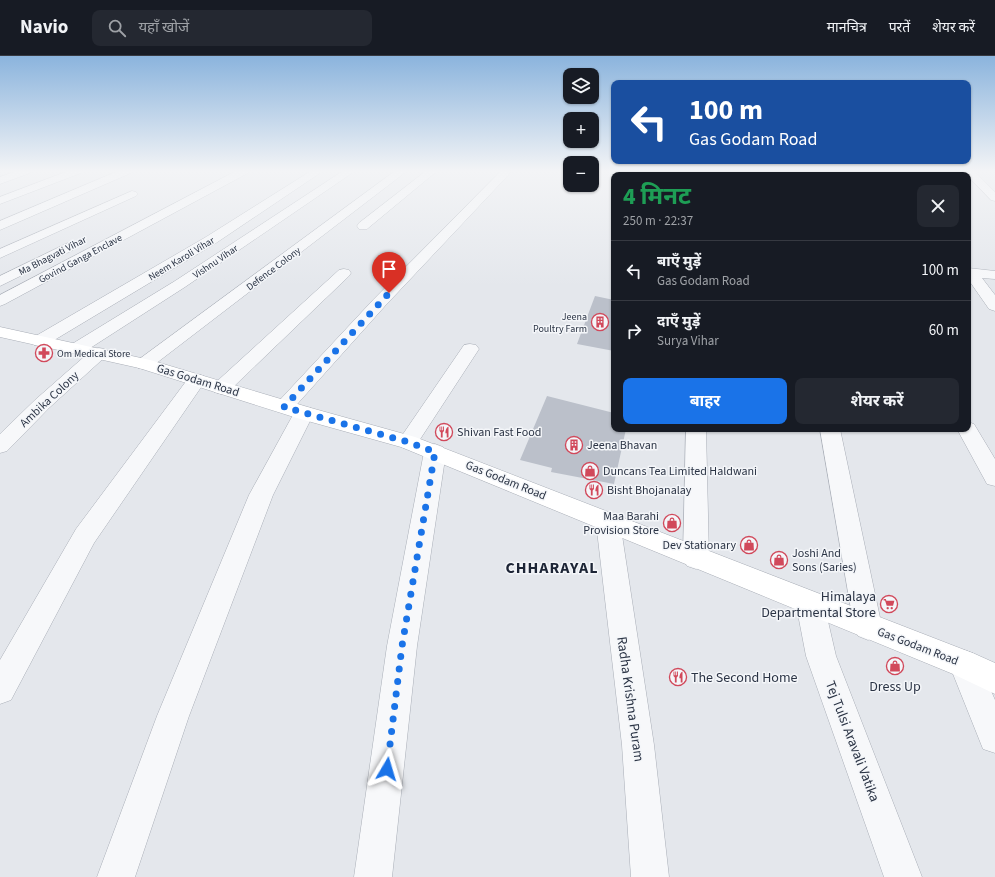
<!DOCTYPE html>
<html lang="hi">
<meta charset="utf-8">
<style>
body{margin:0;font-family:"Source Sans 3","Noto Sans Devanagari",sans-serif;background:#242831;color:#f1f3f6;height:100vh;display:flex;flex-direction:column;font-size:15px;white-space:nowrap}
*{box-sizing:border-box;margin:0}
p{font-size:13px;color:#9ea1a6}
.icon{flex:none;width:22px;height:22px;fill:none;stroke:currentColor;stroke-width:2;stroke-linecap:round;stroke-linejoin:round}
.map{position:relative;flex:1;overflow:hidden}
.details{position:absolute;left:611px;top:116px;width:360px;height:260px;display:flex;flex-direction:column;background:#171b24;border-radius:8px;box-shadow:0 1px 3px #0004}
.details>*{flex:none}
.guide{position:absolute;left:611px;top:24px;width:360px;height:84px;border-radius:8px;box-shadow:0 1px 3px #0004;background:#1a4fa0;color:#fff;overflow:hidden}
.fabs{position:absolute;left:563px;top:12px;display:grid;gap:8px}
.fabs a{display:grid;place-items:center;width:36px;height:36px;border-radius:8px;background:#171b24;box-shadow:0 1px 3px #0004;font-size:20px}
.pin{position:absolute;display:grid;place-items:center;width:34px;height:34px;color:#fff;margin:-41px -17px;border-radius:50% 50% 50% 0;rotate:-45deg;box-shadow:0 0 4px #0007}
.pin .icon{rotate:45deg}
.me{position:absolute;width:44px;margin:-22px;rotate:7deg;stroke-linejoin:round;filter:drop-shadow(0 0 3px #0008)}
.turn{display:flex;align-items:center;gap:14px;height:84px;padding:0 12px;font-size:18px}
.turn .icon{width:52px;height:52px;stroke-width:2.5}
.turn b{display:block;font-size:28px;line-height:34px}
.round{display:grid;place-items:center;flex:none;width:42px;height:42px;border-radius:8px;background:#242831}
.summary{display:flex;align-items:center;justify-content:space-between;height:68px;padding:0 12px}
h1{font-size:24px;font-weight:700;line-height:30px;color:#1e9e55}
.button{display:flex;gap:8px;margin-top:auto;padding:8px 12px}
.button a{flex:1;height:46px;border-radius:8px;background:#1a73e8;color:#fff;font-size:16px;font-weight:700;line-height:46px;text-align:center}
.button a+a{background:#242831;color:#f1f3f6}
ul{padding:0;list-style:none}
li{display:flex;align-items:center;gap:12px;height:60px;padding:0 12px;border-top:1px solid #363941}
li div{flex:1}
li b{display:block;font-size:15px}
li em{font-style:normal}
header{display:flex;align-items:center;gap:24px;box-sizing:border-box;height:56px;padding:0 20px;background:#171b24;border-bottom:1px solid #363941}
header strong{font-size:19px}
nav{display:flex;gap:22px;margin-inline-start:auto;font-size:14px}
.search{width:280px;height:36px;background:#242831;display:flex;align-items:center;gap:10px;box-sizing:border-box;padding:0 14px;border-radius:8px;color:#9ea1a6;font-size:15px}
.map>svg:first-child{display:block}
.building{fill:#bbc0ca}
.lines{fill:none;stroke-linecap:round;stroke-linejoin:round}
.minor-casing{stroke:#a9aeb7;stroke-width:1}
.secondary-casing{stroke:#a9aeb7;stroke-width:1}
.minor{fill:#f7f8fa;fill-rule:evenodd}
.secondary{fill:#fff;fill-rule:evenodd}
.route{stroke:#1a73e8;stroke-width:7;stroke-dasharray:0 12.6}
.labels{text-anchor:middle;stroke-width:3;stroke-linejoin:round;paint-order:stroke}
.far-street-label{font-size:10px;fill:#2b3445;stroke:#f4f6f9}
.far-poi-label{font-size:10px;fill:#2b3445;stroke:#f4f6f9;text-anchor:end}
.street-label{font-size:12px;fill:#2b3445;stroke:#f4f6f9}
.poi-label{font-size:12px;fill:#2b3445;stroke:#f4f6f9;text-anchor:start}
.near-poi-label{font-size:14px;fill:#2b3445;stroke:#f4f6f9;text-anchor:end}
.near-street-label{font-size:14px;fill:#2b3445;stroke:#f4f6f9}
.district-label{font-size:16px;font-weight:bold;letter-spacing:1px;fill:#1d2536;stroke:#f4f6f9}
</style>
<header>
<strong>Navio</strong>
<div class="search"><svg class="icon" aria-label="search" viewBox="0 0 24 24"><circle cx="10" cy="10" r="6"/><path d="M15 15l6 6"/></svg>यहाँ खोजें</div>
<nav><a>मानचित्र</a><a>परतें</a><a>शेयर करें</a></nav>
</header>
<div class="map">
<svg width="995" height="821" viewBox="0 0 995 821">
<rect width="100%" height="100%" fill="#e4e7ec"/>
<path class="building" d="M595,240l19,4v51l-37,-7z
M547,340l67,17v16h12l-12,55 -63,-12 1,-4 -32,-8z"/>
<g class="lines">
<g class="minor-casing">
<path id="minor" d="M17,115h14l-1,2 -30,11v-7z
M68,115h14l-1,2 -81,31v-7z
M118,115h14l-1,2 -131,57v-9z
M236,115h13l-1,2 -243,131 -5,2v-11z
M311,115h12l-107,72 -170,102 -6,1 -6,-1 -3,-4 3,-4 172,-100z
M343,115h12l-170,116 -101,65 -6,1 -6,-1 -3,-4 3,-4 103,-63z
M395,115h12l-257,197 -6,1 -6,-1 -3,-4 3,-4z
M426,115h11l-70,58h-8l-2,-3 2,-3z
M501,115h11l-127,135 -94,105 -7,2 -7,-2 -3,-4 3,-4 96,-103z
M635,115h10l-1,4h-10z
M698,115h10l-1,4h-10z
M769,115h10l1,4h-10z
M836,115h10l2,4h-10z
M963,115h11l21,21v9l-4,-1z
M132,135l4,1 2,2 -2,2 -136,62v-9z
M68,187l5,1 2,3 -2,3 -73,36v-10z
M968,212l27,3v8l-13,-1 13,17v16l-6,-2 -21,-30z
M344,213l5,1 2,3 -2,3 -121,116 -7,2 -7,-2 -2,-4 2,-4 125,-114z
M470,288l6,1 3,4 -64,98 -7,2 -7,-2 -4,-5 4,-5 63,-92z
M99,292l6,1 3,4 -3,4 -56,51 -42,43 -7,2v-19l35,-34 58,-51z
M197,318l7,2 2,4 -112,163 -83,157 -11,4v-44l76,-131 114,-153z
M304,351l7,1 3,5 -41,82 -84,221 -54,161h-38l60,-161 92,-221 45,-82 3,-5z
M968,366l6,2 21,35v27l-8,-2 -30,-55h11z
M686,373h20l3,129 -4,8 -9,3 -9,-3 -4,-8z
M820,373h20l42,198 -4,9 -10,4 -10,-4 -4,-9z
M435,388l8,3 3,5 -29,194 -25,231h-38l33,-231 37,-194 3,-5z
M608,456l9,3 3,7 34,223 15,132h-38l-9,-132 -26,-223 3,-7z
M810,536l10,3 4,9 12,52 86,221h-38l-78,-221 -10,-52 4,-9z
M964,594l11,4 20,46v53l-12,-4 -34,-85 4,-10z"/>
</g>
<g class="secondary-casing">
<path id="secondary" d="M0,271l150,33 161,48 104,29 560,217 20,9v31l-42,-20 -552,-227 -104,-29 -158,-50 -139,-31z"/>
</g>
<use href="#minor" class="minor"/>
<use href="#secondary" class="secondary"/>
</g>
<linearGradient id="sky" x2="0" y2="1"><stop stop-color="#8bb4dd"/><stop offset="0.5" stop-color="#f3f4f6"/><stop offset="1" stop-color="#f3f4f6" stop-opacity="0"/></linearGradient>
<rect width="995" height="230" fill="url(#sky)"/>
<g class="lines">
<path class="route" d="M387,713l15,-123 33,-194 -27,-10 -124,-35 105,-114"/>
</g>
<defs>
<g id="building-ring" transform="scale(0.9)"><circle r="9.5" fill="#f4f6f9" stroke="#d1495b" stroke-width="1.5"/><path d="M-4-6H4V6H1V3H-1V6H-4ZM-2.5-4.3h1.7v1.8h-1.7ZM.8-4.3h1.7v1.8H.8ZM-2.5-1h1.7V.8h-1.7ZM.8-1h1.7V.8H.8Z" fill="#d1495b"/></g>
<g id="pharmacy-ring" transform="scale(0.9)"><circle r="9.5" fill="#f4f6f9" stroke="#d1495b" stroke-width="1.5"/><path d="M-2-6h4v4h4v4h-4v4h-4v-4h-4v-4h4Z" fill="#d1495b"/></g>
<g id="restaurant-ring" transform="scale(0.9)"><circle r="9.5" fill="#f4f6f9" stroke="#d1495b" stroke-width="1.5"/><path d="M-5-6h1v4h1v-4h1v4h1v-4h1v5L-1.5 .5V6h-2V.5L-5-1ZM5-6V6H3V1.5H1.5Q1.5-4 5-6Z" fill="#d1495b"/></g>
<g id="shop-ring" transform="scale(0.9)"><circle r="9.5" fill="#f4f6f9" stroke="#d1495b" stroke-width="1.5"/><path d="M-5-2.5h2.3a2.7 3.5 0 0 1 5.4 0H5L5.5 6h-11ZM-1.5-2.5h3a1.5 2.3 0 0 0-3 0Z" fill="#d1495b"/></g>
<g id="supermarket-ring" transform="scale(0.9)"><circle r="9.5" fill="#f4f6f9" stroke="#d1495b" stroke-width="1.5"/><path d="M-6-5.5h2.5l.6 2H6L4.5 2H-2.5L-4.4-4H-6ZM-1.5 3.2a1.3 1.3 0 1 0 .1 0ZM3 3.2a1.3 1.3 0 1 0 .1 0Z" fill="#d1495b"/></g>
</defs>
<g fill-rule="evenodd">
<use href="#building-ring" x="600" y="266"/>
<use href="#pharmacy-ring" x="44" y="297"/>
<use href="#restaurant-ring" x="444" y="376"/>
<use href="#building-ring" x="574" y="389"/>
<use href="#shop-ring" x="590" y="415"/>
<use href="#restaurant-ring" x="594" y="434"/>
<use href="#shop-ring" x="672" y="467"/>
<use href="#shop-ring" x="749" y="489"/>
<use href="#shop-ring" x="779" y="504"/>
<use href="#supermarket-ring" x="889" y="548"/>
<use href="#shop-ring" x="895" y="610"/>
<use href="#restaurant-ring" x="678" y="621"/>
</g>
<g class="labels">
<g class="far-street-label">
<text transform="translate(52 199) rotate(-27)" y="4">Ma Bhagvati Vihar</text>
<text transform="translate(80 202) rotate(-28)" y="4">Govind Ganga Enclave</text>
<text transform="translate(181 202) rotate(-31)" y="4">Neem Karoli Vihar</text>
<text transform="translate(215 205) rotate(-34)" y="4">Vishnu Vihar</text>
<text transform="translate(273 212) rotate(-37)" y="4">Defence Colony</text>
</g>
<g class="far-poi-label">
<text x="587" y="264">Jeena<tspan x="587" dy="12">Poultry Farm</tspan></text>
<text x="57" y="301" text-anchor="start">Om Medical Store</text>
</g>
<g class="street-label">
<text transform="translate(198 324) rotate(17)" y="4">Gas Godam Road</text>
<text transform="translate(49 343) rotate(-43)" y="4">Ambika Colony</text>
<text transform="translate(506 424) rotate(22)" y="4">Gas Godam Road</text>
<text transform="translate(918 590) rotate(21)" y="4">Gas Godam Road</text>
</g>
<g class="poi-label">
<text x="457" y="380">Shivan Fast Food</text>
<text x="587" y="393">Jeena Bhavan</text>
<text x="603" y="419">Duncans Tea Limited Haldwani</text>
<text x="607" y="438">Bisht Bhojanalay</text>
<text x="659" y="464" text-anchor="end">Maa Barahi<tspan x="659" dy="14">Provision Store</tspan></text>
<text x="736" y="493" text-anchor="end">Dev Stationary</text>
<text x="792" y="501">Joshi And<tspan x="792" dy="14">Sons (Saries)</tspan></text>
</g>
<g class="near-poi-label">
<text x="876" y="545">Himalaya<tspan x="876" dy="16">Departmental Store</tspan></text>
<text x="691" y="626" text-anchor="start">The Second Home</text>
<text x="895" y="635" text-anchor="middle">Dress Up</text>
</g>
<g class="near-street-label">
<text transform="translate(631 643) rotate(82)" y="5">Radha Krishna Puram</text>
<text transform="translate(853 685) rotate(69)" y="5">Tej Tulsi Aravali Vatika</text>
</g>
<g class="district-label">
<text x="552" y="517">CHHARAYAL</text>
</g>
</g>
</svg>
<div class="fabs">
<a><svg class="icon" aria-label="layers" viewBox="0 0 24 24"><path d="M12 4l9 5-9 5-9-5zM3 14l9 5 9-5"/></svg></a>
<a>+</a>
<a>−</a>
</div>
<div class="pin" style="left:389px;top:237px;background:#d93025"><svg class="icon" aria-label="arrive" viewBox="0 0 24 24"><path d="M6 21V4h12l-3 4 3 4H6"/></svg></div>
<svg class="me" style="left:387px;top:713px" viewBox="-20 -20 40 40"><path d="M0-17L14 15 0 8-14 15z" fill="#1a73e8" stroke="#fff" stroke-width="4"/></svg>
<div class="guide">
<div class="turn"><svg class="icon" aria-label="left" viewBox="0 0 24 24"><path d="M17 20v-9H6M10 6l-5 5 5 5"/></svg><div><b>100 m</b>Gas Godam Road</div></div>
</div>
<section class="details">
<div class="summary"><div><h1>4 मिनट</h1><p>250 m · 22:37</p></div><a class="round"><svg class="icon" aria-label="close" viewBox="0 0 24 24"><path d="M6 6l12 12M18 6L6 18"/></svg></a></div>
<ul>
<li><svg class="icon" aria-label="left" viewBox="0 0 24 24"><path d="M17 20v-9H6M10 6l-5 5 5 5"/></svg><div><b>बाएँ मुड़ें</b><p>Gas Godam Road</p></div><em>100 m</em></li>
<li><svg class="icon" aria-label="right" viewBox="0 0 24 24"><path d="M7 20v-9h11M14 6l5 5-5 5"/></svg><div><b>दाएँ मुड़ें</b><p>Surya Vihar</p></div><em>60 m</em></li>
</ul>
<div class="button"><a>बाहर</a><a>शेयर करें</a></div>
</section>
</div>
